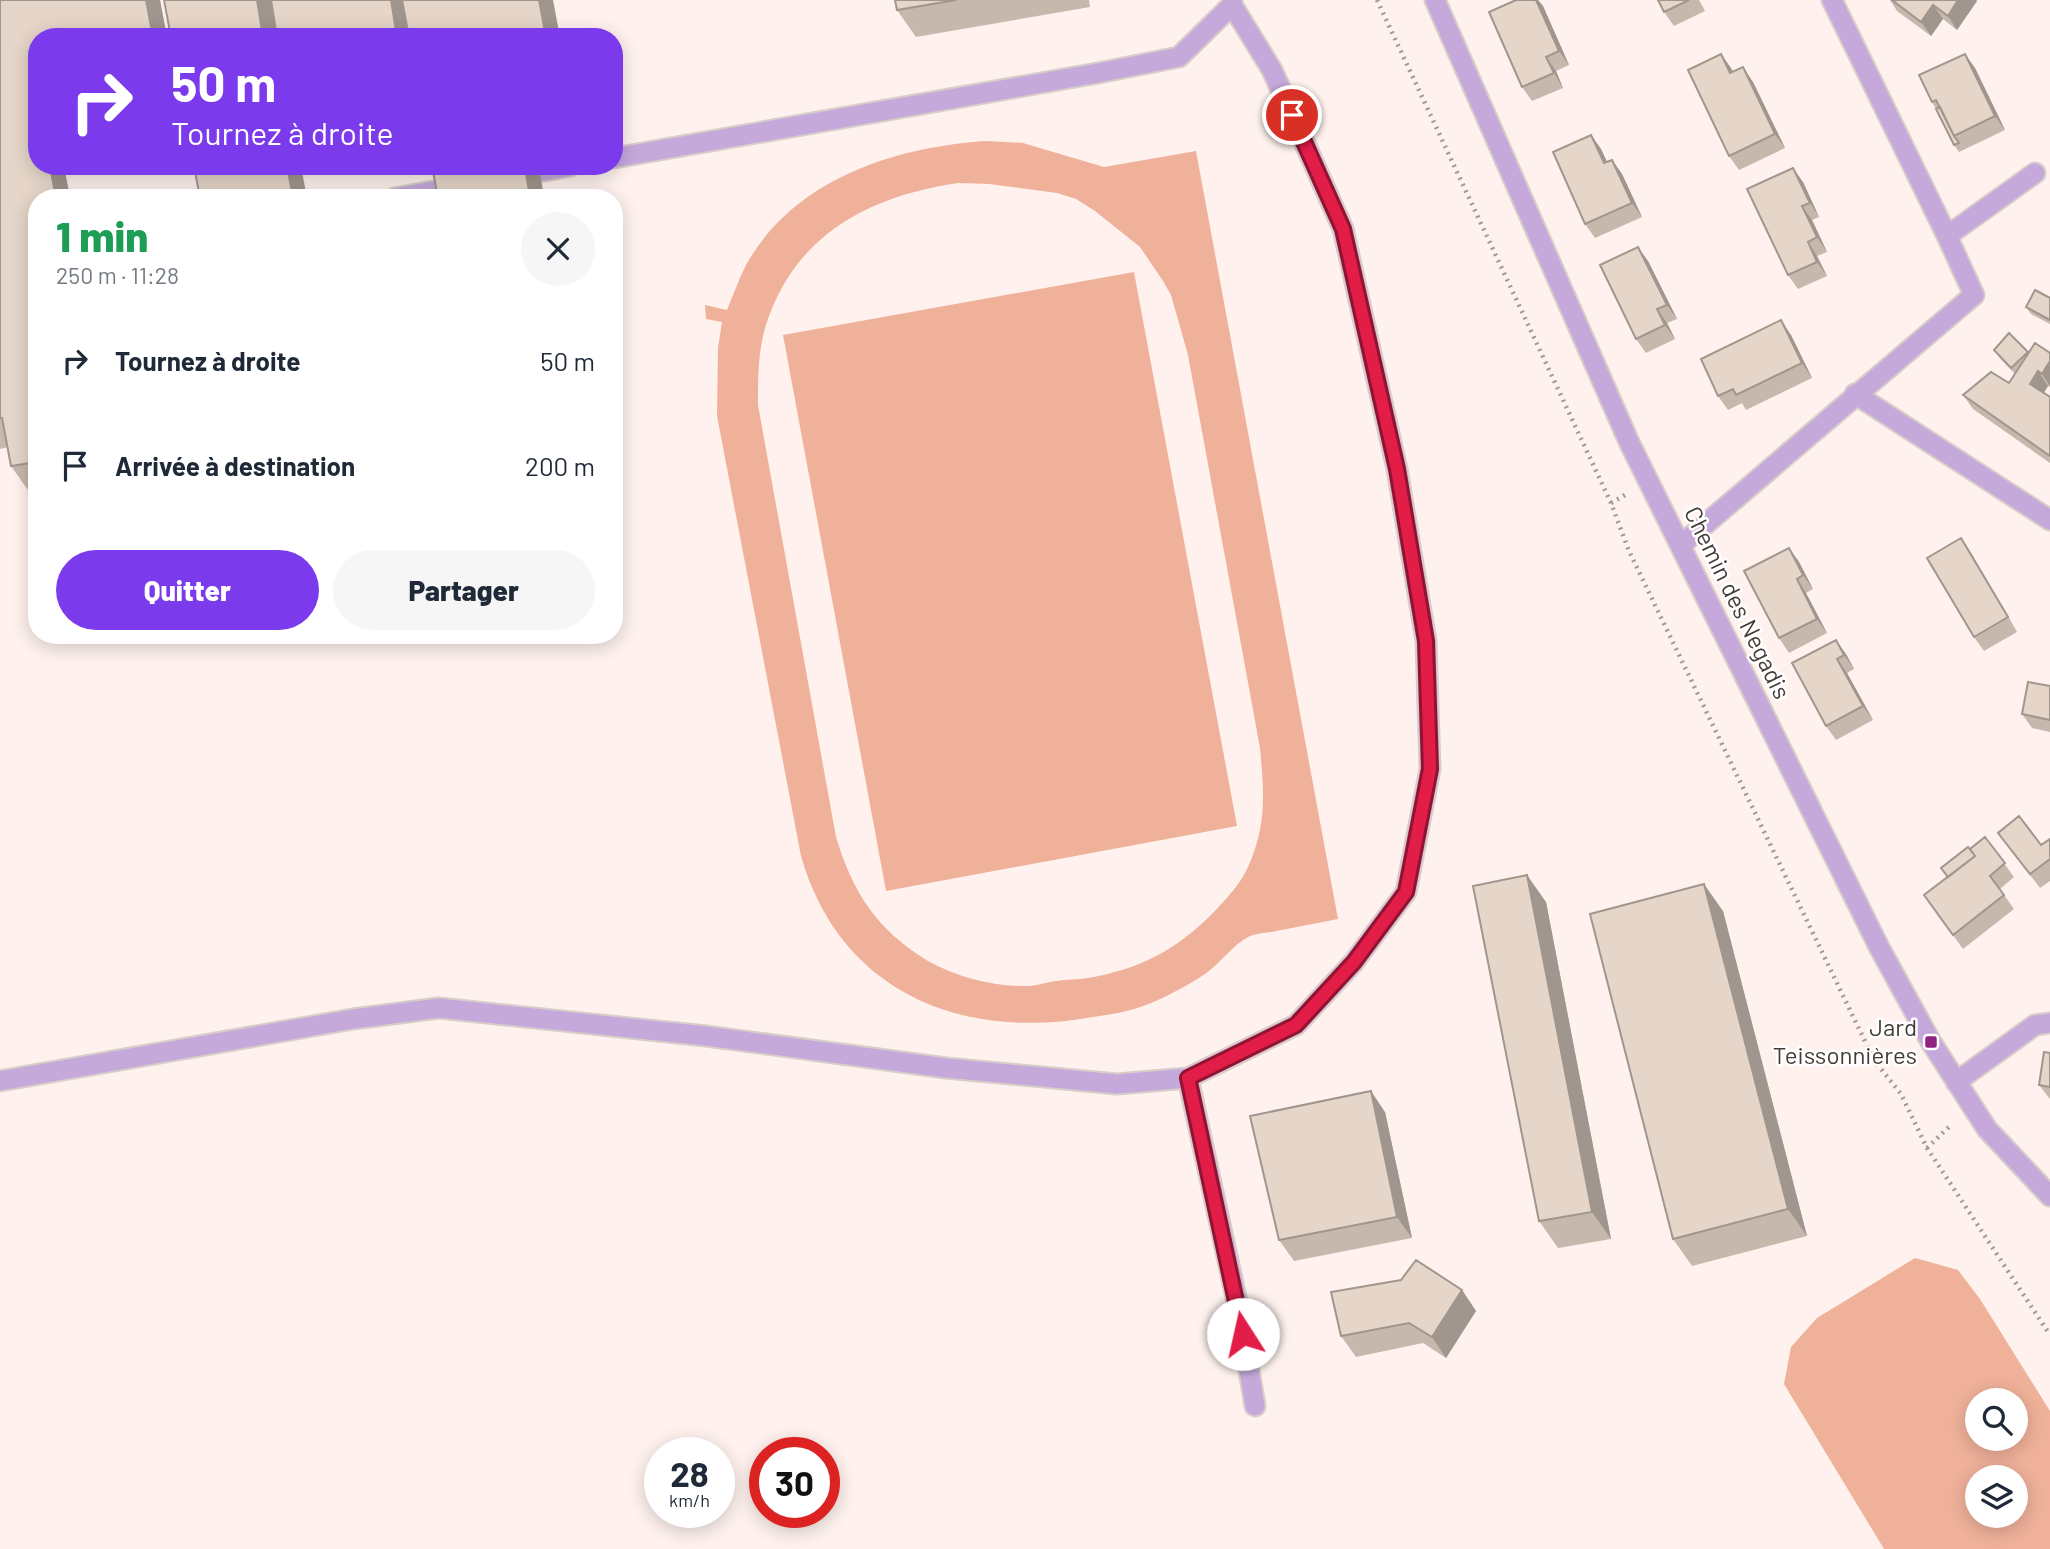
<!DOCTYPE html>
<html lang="fr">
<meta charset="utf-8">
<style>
body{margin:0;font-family:Barlow,sans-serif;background:#f6f6f7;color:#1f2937;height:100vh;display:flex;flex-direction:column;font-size:26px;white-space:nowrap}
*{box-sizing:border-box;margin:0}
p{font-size:23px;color:#747a83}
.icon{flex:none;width:38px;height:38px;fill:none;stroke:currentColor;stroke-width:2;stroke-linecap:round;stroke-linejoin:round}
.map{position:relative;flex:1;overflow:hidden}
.details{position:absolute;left:28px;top:189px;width:595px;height:455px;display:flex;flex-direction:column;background:#fff;border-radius:28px;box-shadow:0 4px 18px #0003}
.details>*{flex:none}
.top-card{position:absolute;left:28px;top:28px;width:595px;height:147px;border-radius:28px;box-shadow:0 4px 18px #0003;background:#7c3aed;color:#fff;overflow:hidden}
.controls{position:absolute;left:1965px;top:1388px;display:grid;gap:14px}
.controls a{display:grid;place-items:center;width:63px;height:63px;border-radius:50%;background:#fff;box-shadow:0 4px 18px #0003;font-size:35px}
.speed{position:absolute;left:644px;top:1437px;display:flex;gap:14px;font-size:35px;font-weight:700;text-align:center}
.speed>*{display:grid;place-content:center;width:91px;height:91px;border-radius:50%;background:#fff;box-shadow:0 4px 18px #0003;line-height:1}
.speed small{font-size:18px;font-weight:400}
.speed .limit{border:10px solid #d22;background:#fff;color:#111}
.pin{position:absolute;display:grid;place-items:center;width:60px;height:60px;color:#fff;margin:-30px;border:4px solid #fff;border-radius:50%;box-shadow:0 2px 7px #0007}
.me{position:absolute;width:77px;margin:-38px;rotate:350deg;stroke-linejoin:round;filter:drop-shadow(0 0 5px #0008)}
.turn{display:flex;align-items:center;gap:24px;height:147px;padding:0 28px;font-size:32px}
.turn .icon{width:91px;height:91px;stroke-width:2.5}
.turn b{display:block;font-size:49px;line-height:60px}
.round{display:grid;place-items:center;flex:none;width:74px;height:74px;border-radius:37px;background:#f6f6f7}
.overview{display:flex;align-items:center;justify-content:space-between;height:119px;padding:0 28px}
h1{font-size:42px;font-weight:800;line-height:52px;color:#1e9e55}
.button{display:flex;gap:14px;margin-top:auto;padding:14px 28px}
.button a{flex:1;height:80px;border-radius:42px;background:#7c3aed;color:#fff;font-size:28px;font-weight:800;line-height:80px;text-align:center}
.button a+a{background:#f6f6f7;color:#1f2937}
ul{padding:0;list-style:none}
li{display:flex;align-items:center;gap:21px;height:105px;padding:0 28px}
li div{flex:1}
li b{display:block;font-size:26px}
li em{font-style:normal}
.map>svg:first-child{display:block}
.green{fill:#f0b19a;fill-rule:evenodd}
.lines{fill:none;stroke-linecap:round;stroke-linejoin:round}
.minor-casing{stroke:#d9cdca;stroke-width:23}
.path{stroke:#a39895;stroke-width:4.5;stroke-dasharray:2 5;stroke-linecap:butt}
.minor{stroke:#c5a9db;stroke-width:19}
.wall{fill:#c6b8ad}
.shaded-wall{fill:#a1968d}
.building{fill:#e6d6c9;stroke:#a1968d;stroke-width:2}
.route-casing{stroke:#92132f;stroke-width:18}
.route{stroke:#e11d48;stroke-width:12}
.poi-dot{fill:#912182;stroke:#fff;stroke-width:2.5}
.labels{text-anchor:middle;stroke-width:5;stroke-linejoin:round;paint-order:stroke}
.street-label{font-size:24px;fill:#433b38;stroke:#fff}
.poi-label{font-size:24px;fill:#433b38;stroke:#fff;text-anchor:end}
</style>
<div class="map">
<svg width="2050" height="1549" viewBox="0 0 2050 1549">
<rect width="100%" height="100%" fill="#fff2ee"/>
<path class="green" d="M986,141l37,2 81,24 92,-16 142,768c-20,4 -41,8 -62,12 -8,2 -18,2 -26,5 -17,8 -29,27 -45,38 -18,12 -49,29 -71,35 -13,4 -28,6 -41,8 -132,24 -253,-25 -292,-161l-84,-440 1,-68 4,-26 -16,-3 -1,-14 22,5c6,-15 12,-31 19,-45 48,-86 149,-118 240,-124zM958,183l31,1 68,9 19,6 19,12 45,36 23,34 8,14 17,60 72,393c4,44 7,77 -12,119 -8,18 -22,32 -35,46 -37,37 -73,56 -125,65 -10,2 -21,1 -32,3 -8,1 -17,4 -26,5 -33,1 -72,-8 -102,-25 -51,-31 -75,-68 -92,-124l-78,-432c0,-27 0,-55 8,-80 29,-91 104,-129 192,-142z
M1134,272l103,554 -351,65 -103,-556z
M1915,1258l43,12 22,29 70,112v138h-166l-100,-165 7,-37 26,-29zM1978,1400h38v38h-38zM1978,1477h38v39h-38z"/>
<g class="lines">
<g class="minor-casing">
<path id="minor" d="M1435,0l194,442 250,505 52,95 56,87 63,67
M1832,0l115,236
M1232,5l40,65 71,159 54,240 29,172 4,128 -24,123 -52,70 -58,63 -108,53 51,233 16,95
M614,158l484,-85 81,-16 53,-52v-5
M539,172l31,-6
M395,198l55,-10
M1855,394l195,126
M1681,545l293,-250 -27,-59 88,-63
M0,1081l353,-62 86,-11 267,28 240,32 171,16 71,-6
M1956,1082l79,-57 15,-2"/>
</g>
<path class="path" d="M1377,0l234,503 18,48 245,509 27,34 26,54 123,187
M1611,503l14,-8
M1927,1148l25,-24"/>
<use href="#minor" class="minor"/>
</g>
<path class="wall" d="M0,0h160l7,37h-130v129h27l6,32h-33v294l-7,1 -19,-27 -3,-19 -8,2z
M895,0h194l1,7 -174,30 -19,-27z
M1516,0h22l5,6 26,59 -13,6 7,17 -31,13 -10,-14z
M1658,0h41l6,11 -31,15 -10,-14z
M1890,0h86l1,1 -20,29 -14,-11 -12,17 -34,-25z
M1721,54l12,18 20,10 32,66 -46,22 -10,-14z
M1975,68l30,62 -46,22 -5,-7 -18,-36 -4,-7z
M1591,135l10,14 6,13 5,-2 10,14 20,43 -47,21 -10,-14z
M311,166h44l-39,7z
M1803,182l16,35 -7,3 15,32 -10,4 10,20 -29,13 -10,-14z
M1648,261l29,58 -10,4 8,16 -29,14 -10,-14z
M2050,298v26l-19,-10 -5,-7z
M2009,333l20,20h21v34l-2,-1 -4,7 6,4v66l-77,-54 -10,-14 46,-12 6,-9 -16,-17 -5,-7z
M1791,335l21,43 -66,32 -4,-7 -14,7 -10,-14z
M1961,538l10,15 46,79 -33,19 -10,-14z
M1789,548l10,14 14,27 -7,4 21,40 -38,20 -10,-15z
M1846,654l8,15 -7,4 26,47 -37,20 -10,-14 -34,-63z
M2050,686v46l-18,-4 -10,-14z
M1998,833l43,12 9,-6v42l-10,7z
M1985,837l29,40 -14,12 14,20 -51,40 -39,-54 51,-39z
M1546,902l65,337 -53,9 -19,-27z
M1723,911l84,325 -115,30 -19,-27z
M2050,1053v46l-11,-14z
M1385,1112l27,126 -118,23 -15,-21z
M1462,1290l14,21 -30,47 -23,-15 -67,14 -15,-21z"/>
<path class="shaded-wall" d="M146,0h14l7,37h-14z
M257,0h14l6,37h-14z
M391,0h13l7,37h-14z
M539,0h14l7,37h-14z
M1536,0h2l5,6 26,59 -10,-14z
M1958,0h18l1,1 -20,29 -9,-14z
M1933,5l10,14 -12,17 -10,-14z
M1721,54l10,14 9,20 -10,-15z
M1965,54l10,14 30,62 -10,-14z
M1546,57l10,14 7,17 -9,-15z
M1743,67l10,15 32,66 -10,-14z
M1591,135l10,14 13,28 -10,-14z
M1612,160l10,14 20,43 -10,-14z
M50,166h14l6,32h-14z
M287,166h14l6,32h-14z
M525,166h14l5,32h-14z
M1793,168l10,14 16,35 -9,-14z
M1802,206l10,14 15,32 -10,-15z
M1808,242l9,14 10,20 -10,-14z
M1638,247l10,14 29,58 -10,-14z
M1657,309l10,14 8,16 -10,-14z
M1781,320l10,15 21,43 -10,-15z
M2050,361v25l-8,-12z
M2038,371l10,15 -8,12 -10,-14z
M1961,538l10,15 46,79 -9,-15z
M1789,548l10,14 14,27 -10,-14z
M1797,579l9,14 21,40 -10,-14z
M1836,640l10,14 8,15 -10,-14z
M1837,659l10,14 26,47 -10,-14z
M1527,875l19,27 65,337 -19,-27z
M1704,884l19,27 84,325 -19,-27z
M1371,1091l14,21 27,126 -15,-21z
M1462,1290l14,21 -30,47 -14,-21z"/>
<path class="building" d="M0,0h146l7,37h-116v129h13l6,32h-19v264l-26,4 -9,-48h-2z
M164,0h93l6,37h-92z
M271,0h120l6,37h-120z
M402,0h137l7,37h-137z
M895,0h61l-59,10z
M1516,0h20l23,51 -13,6 8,16 -32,14 -33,-75z
M1658,0h31l-25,12z
M1892,0h66l-10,16 -15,-11 -12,17z
M1721,54l9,19 13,-6 32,67 -46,22 -41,-86z
M1965,54l30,62 -41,20 -18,-36 -4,2 -13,-27z
M1940,107l14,29 5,7 -5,2 -18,-36z
M1591,135l13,28 8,-3 20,43 -47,21 -32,-72z
M194,166h93l6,32h-93z
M432,166h93l5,32h-92z
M1793,168l17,35 -8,3 15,31 -9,5 9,20 -29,13 -41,-86z
M1638,247l29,58 -10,4 8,16 -29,14 -36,-74z
M2035,290l15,8v22l-24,-13z
M1781,320l21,43 -66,32 -3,-6 -15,7 -17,-37z
M2009,333l19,19 -17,16 -17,-18z
M2035,343l15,10v8l-8,13 -4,-3 -8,13 20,13v59l-87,-61 28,-23 18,11z
M1961,538l47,79 -34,20 -47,-79z
M1789,548l14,27 -6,4 20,40 -38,19 -35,-67z
M1836,640l8,15 -7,4 26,47 -37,20 -34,-63z
M2028,682l22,4v34l-28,-6z
M2019,816l22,29 9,-6v20l-20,15 -32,-41z
M1985,837l20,26 -15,13 14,19 -51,40 -29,-40 51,-39 -5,-7z
M1968,847l7,9 -27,21 -7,-9z
M1527,875l65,337 -53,9 -66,-335z
M1704,884l84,325 -115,30 -83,-325z
M2044,1052l6,1v34l-11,-2z
M1371,1091l26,126 -118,23 -29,-124z
M1416,1260l46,30 -30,47 -23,-14 -68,13 -10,-44 70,-12z"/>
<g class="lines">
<g class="route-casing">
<path id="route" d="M1243,1334l-55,-256 108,-53 58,-63 52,-70 24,-123 -4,-128 -29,-172 -54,-240 -51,-114"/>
</g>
<use href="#route" class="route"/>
</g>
<rect class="poi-dot" x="1924" y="1035" width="14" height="14" rx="3.5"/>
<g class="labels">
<g class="street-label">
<text transform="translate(1737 603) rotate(64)" y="8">Chemin des Negadis</text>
</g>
<g class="poi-label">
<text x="1917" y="1036">Jard<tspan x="1917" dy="28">Teissonnières</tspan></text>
</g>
</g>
</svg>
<div class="controls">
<a><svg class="icon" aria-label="search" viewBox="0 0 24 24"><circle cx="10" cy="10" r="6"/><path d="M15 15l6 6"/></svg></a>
<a><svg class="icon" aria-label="layers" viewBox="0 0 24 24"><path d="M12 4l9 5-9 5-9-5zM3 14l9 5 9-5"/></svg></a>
</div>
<div class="speed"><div>28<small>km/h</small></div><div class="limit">30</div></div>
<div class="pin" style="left:1292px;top:115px;background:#d93025"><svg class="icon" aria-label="arrive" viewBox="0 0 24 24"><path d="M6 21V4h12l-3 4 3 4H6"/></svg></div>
<svg class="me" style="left:1243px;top:1334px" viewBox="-20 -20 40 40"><circle r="19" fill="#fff"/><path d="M0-13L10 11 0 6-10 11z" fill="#e11d48"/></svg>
<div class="top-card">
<div class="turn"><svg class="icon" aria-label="right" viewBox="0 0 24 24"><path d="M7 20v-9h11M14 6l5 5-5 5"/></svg><div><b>50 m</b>Tournez à droite</div></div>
</div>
<section class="details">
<div class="overview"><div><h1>1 min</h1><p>250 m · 11:28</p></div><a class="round"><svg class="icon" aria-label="close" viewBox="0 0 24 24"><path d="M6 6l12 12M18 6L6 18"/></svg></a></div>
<ul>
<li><svg class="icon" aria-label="right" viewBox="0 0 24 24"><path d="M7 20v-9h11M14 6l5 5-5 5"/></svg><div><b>Tournez à droite</b></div><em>50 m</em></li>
<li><svg class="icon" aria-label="arrive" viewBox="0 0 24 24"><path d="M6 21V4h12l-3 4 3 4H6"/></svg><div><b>Arrivée à destination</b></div><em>200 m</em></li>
</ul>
<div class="button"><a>Quitter</a><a>Partager</a></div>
</section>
</div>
